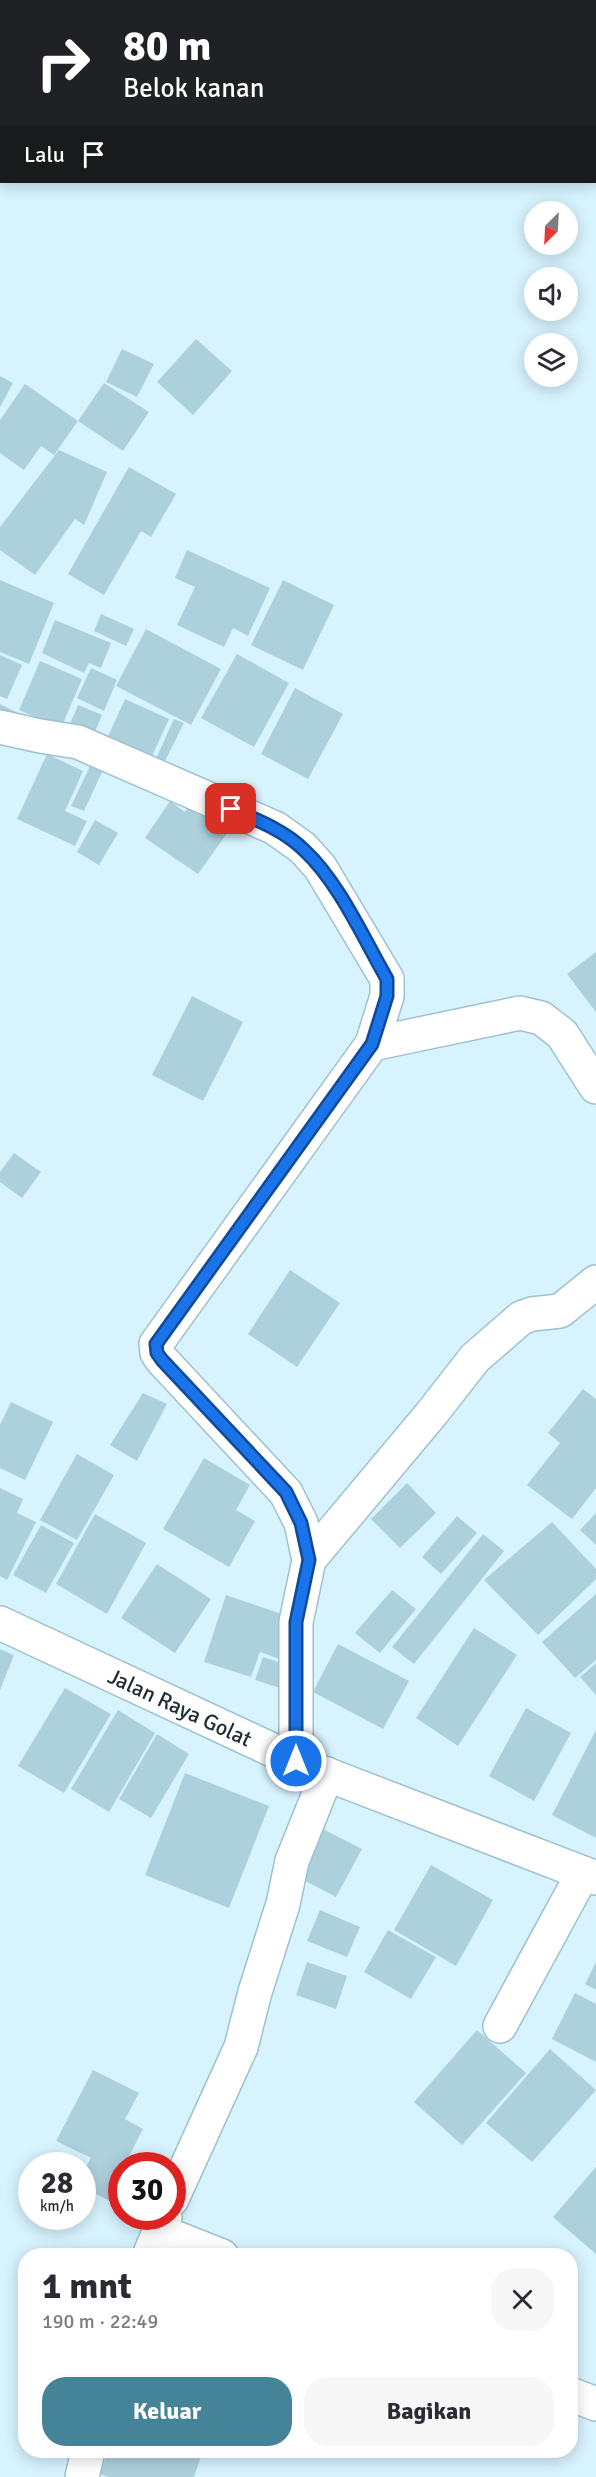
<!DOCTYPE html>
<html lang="id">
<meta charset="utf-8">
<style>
body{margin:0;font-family:Signika,sans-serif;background:#f7f7f7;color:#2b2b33;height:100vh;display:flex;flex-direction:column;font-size:22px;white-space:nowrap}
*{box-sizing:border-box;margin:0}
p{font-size:20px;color:#7c7c81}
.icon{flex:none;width:33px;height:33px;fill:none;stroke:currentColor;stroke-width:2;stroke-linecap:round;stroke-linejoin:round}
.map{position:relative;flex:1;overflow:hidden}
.sheet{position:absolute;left:18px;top:2248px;width:560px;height:210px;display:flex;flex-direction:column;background:#fff;border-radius:24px;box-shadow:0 3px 15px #0003}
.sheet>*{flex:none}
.hud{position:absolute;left:0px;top:0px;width:597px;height:183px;box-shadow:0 3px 15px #0003;background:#202124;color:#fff;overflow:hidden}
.needle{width:39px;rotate:204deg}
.controls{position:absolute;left:524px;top:201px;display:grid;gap:12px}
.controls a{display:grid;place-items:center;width:54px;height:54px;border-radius:50%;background:#fff;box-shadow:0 3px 15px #0003;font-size:30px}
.speed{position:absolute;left:18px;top:2152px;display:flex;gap:12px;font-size:30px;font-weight:700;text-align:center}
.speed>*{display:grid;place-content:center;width:78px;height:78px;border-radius:50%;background:#fff;box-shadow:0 3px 15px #0003;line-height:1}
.speed small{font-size:15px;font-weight:400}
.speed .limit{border:9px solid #d22;background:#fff;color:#111}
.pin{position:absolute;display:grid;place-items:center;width:51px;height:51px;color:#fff;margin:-26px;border-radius:12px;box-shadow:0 3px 9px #0006}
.me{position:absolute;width:66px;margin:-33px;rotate:0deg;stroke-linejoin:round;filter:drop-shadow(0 0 4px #0008)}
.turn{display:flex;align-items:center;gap:21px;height:126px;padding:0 24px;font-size:27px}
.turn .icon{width:78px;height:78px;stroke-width:2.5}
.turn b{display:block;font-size:42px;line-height:51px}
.then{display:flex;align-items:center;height:57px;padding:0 24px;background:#0003;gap:12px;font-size:22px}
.round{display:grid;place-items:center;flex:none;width:63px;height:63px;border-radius:24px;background:#f7f7f7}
.overview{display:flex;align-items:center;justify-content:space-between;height:102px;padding:0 24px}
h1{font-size:36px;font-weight:700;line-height:45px}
.cta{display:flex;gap:12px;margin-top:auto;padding:12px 24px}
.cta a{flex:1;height:69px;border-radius:24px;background:#448398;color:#fff;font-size:24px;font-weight:700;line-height:69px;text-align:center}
.cta a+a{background:#f7f7f7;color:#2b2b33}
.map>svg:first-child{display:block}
.building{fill:#add0dd}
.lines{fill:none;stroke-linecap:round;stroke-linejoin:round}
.street-casing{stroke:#9ec1ce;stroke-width:36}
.secondary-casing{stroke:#9ec1ce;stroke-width:36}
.street{stroke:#fff;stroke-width:33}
.secondary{stroke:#fff;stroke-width:33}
.route-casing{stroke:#114b97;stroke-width:15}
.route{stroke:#1a73e8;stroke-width:10}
.labels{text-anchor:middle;stroke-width:4.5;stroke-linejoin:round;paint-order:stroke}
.street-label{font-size:22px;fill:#202e33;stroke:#fff}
</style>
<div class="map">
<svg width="596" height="2477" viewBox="0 0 596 2477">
<rect width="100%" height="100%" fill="#d7f3fe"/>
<path class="building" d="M196,339l36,32 -39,44 -36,-33z
M122,349l32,15 -17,33 -31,-15z
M0,376l13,7 -13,24z
M104,383l45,29 -26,39 -45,-30z
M25,384l53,37 -24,34 -13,-9 -17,24 -24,-17v-33z
M59,450l48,22 -23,53 -9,-6 -40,56 -35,-25v-23z
M129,467l47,27 -25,43 -10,-6 -37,64 -36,-21z
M187,550l83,38 -22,48 -15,-8 -9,19 -47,-22 18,-38 -20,-9z
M0,580l54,23 -25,61 -29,-12z
M283,580l51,25 -31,65 -52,-25z
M101,614l33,15 -8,17 -32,-15z
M55,620l56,23 -10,25 -12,-5 -5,10 -42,-20z
M146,629l75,40 -30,56 -75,-39z
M237,654l52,29 -35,64 -53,-29z
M0,655l22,10 -15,34 -7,-3z
M40,661l42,18 -21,49 -42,-18z
M91,668l26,12 -13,31 -27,-13z
M295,688l48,26 -35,65 -47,-25z
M125,699l44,20 -21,46 -44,-20z
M0,704l16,8 -7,15 -9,-5z
M78,705l24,10 -11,26 -24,-10z
M174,719l10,4 -24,48 -7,-6z
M47,754l36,17 -18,40 22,10 -12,25 -58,-27z
M90,766l12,6 -18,39 -13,-5z
M197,796l38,26 -37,52 -53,-36 25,-37 15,11z
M95,820l23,13 -19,32 -22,-13z
M596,952v60l-29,-38z
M192,996l51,26 -40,79 -51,-26z
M14,1153l27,19 -19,26 -22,-16v-10z
M290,1270l50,33 -43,64 -49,-33z
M583,1389l13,10v89l-24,31 -45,-34 33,-42 -12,-10z
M143,1393l24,11 -30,57 -27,-16z
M11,1402l42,20 -28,58 -25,-12v-43z
M77,1454l37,21 -37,65 -37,-20z
M204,1458l46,27 -14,25 19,11 -26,46 -66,-38z
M407,1483l29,30 -36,35 -29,-29z
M0,1488l23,11 -6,14 19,9 -29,58 -7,-4z
M596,1513v32l-16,-15z
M95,1514l51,29 -39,71 -51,-30z
M457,1516l20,17 -36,41 -19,-17z
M552,1522l44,47v10l-58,56 -54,-55z
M41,1525l33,18 -28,50 -33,-18z
M483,1534l21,17 -90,113 -22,-17z
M157,1564l54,35 -36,54 -54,-35z
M392,1590l24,19 -36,44 -25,-20z
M596,1594v66l-21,18 -33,-36z
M226,1595l70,24 -14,41 -22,-8 -9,25 -47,-15z
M474,1628l43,27 -59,91 -42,-28z
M338,1644l71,37 -26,48 -70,-37z
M0,1649l14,6 -14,35z
M263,1657l24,8 -7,23 -25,-8z
M596,1663v32l-16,-18z
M65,1688l46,26 -47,79 -46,-27z
M526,1708l45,25 -37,68 -45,-25z
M118,1710l37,23 -46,79 -38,-23z
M596,1730v108l-44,-23z
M157,1734l32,20 -38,64 -32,-19z
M185,1773l84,33 -40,102 -84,-33z
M321,1828l41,21 -26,48 -40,-21z
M431,1865l62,35 -37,66 -62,-36z
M320,1910l40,17 -13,30 -40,-16z
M388,1930l48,27 -25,42 -47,-27z
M307,1962l40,14 -11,33 -40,-14z
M596,1962v28l-11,-6z
M575,1993l21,11v58l-44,-23z
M477,2030l49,43 -64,72 -48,-43z
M550,2049l46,41 -64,72 -46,-39z
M93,2070l46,23 -14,26 18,10 -19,37h-2v41l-40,-20v-13l9,-16 -35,-17z
M596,2167v87l-43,-37z
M108,2451h95l-9,26h-86l-8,-3z"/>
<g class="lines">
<g class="street-casing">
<path id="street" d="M0,727l40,9 38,6 197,86 28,20 17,19 67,112v17l-15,48 -216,300 1,9 5,7 124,133 15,30 8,37 -13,62v139
M372,1044l148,-31 21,5 21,16 34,53
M309,1560l123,-147 43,-55 46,-40 11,-4 28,-3 36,-29
M500,2026l83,-153
M172,2199l69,-152 14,-55 28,-88 9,-43 35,-87
M159,2231l63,25
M149,2256l16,-39
M570,2394l26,10
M82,2477l6,-26"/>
</g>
<g class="secondary-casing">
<path id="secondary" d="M0,1623l313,146 283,109"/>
</g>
<use href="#street" class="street"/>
<use href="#secondary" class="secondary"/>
</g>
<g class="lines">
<g class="route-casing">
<path id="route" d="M231,809c26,11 53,21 73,41 34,31 60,89 83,129v17l-15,48 -216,300 1,9 5,7 124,132 15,31 8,37 -13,62v139"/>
</g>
<use href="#route" class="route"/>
</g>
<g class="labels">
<g class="street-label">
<text transform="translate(180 1707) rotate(25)" y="8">Jalan Raya Golat</text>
</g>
</g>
</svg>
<div class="controls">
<a><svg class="needle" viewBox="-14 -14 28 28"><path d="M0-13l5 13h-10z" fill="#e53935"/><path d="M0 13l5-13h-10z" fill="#7c7c81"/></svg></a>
<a><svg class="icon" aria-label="sound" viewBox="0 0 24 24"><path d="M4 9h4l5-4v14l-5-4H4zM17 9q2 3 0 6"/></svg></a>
<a><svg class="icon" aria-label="layers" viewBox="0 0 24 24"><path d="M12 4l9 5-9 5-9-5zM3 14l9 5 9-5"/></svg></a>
</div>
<div class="speed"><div>28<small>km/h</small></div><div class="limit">30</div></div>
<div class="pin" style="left:231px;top:809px;background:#d93025"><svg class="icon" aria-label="arrive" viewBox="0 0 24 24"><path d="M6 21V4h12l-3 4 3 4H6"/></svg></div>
<svg class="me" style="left:296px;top:1761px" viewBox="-20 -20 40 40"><circle r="17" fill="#1a73e8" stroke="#fff" stroke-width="3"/><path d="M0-11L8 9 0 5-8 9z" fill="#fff"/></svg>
<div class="hud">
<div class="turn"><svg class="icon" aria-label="right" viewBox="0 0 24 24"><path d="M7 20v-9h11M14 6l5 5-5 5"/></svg><div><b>80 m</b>Belok kanan</div></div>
<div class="then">Lalu<svg class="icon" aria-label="arrive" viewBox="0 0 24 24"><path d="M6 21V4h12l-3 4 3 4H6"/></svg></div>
</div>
<section class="sheet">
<div class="overview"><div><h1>1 mnt</h1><p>190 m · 22:49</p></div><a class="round"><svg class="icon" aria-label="close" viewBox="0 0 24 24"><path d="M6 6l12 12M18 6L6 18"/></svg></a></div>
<div class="cta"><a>Keluar</a><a>Bagikan</a></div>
</section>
</div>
